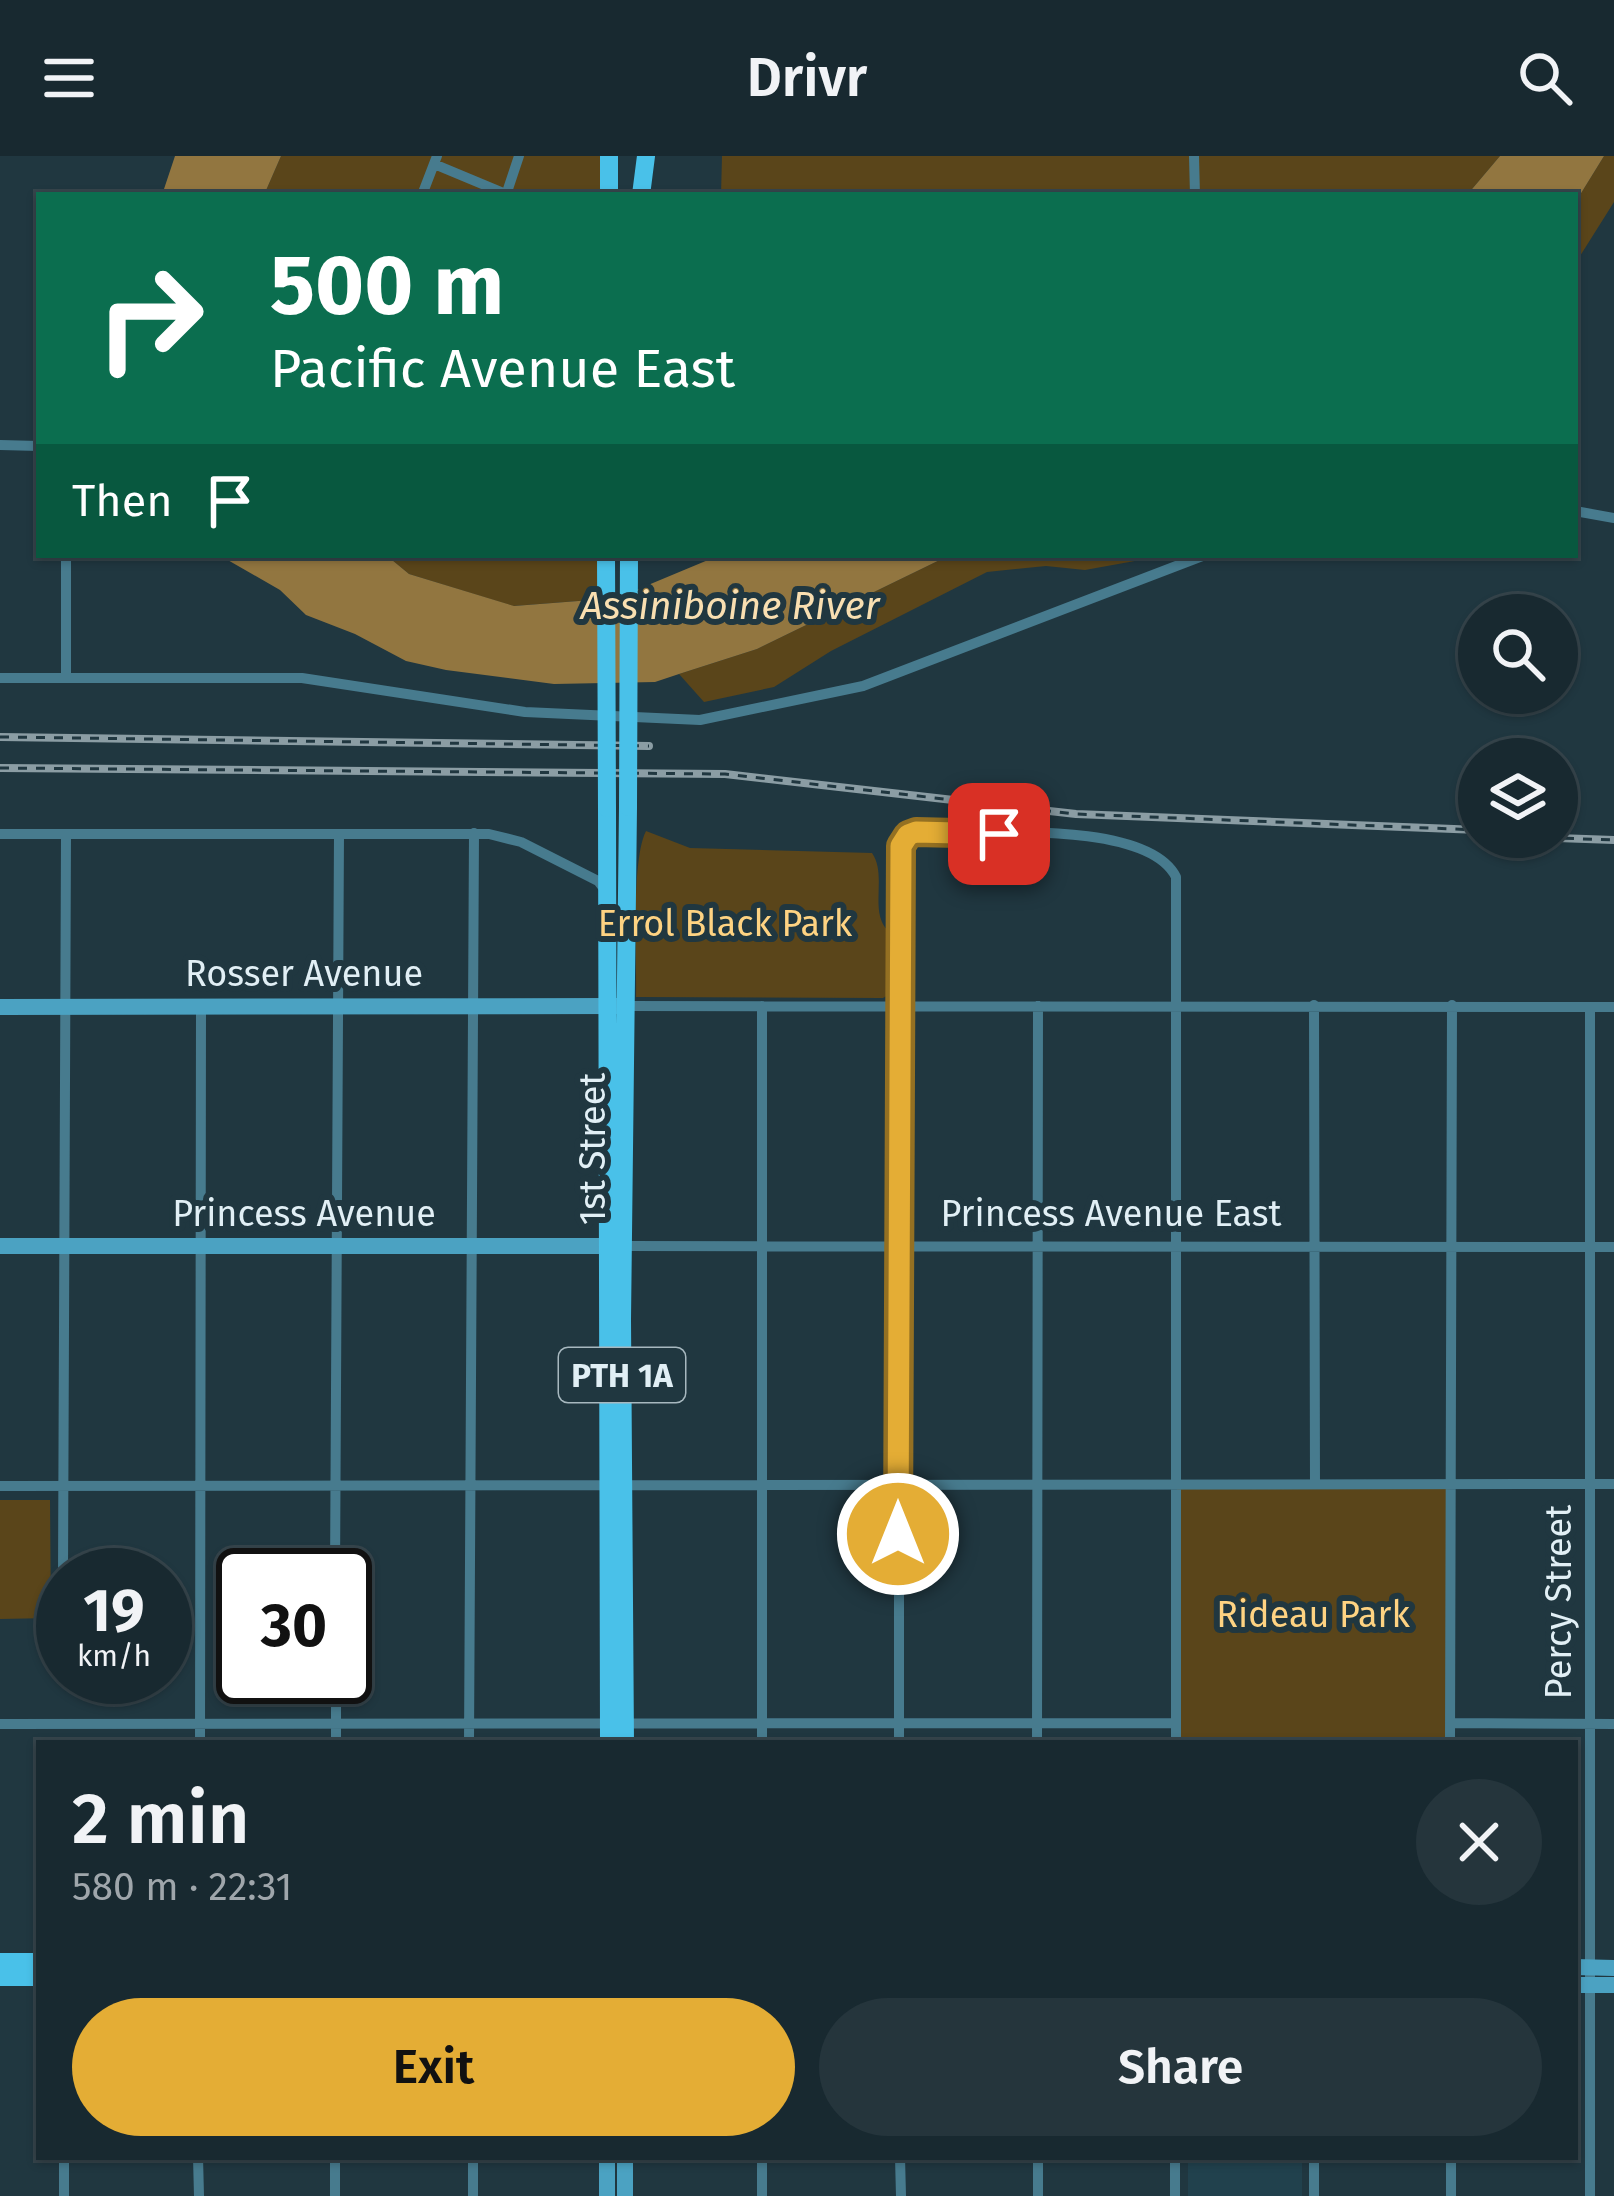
<!DOCTYPE html>
<meta charset="utf-8">
<style>
body{margin:0;font-family:"Fira Sans",sans-serif;background:#25353c;color:#f1f3f6;height:100vh;display:flex;flex-direction:column;font-size:45px;white-space:nowrap}
*{box-sizing:border-box;margin:0}
p{font-size:39px;color:#9fa6ab}
.icon{flex:none;width:66px;height:66px;fill:none;stroke:currentColor;stroke-width:2;stroke-linecap:round;stroke-linejoin:round}
.map{position:relative;flex:1;overflow:hidden}
.details{position:absolute;left:36px;top:1584px;width:1542px;height:420px;display:flex;flex-direction:column;background:#182930;border-radius:0px;box-shadow:0 3px 9px #0004,0 0 0 3px #36454c}
.details>*{flex:none}
.banner{position:absolute;left:36px;top:36px;width:1542px;height:366px;border-radius:0px;box-shadow:0 3px 9px #0004,0 0 0 3px #36454c;background:#0b6e4f;color:#fff;overflow:hidden}
.fabs{position:absolute;left:1458px;top:438px;display:grid;gap:24px}
.fabs a{display:grid;place-items:center;width:120px;height:120px;border-radius:50%;background:#182930;box-shadow:0 3px 9px #0004,0 0 0 3px #36454c;font-size:60px}
.speed{position:absolute;left:36px;top:1392px;display:flex;gap:24px;font-size:60px;font-weight:700;text-align:center}
.speed>*{display:grid;place-content:center;width:156px;height:156px;border-radius:50%;background:#182930;box-shadow:0 3px 9px #0004,0 0 0 3px #36454c;line-height:1}
.speed small{font-size:30px;font-weight:400}
.speed .limit{border:6px solid #111;border-radius:18px;background:#fff;color:#111}
.pin{position:absolute;display:grid;place-items:center;width:102px;height:102px;color:#fff;margin:-51px;border-radius:24px;box-shadow:0 6px 18px #0006}
.me{position:absolute;width:132px;margin:-66px;rotate:0deg;stroke-linejoin:round;filter:drop-shadow(0 0 9px #0008)}
.turn{display:flex;align-items:center;gap:42px;height:252px;padding:0 36px;font-size:54px}
.turn .icon{width:156px;height:156px;stroke-width:2.5}
.turn b{display:block;font-size:84px;line-height:102px}
.then{display:flex;align-items:center;height:114px;padding:0 36px;background:#0003;gap:24px;font-size:45px}
.round{display:grid;place-items:center;flex:none;width:126px;height:126px;border-radius:63px;background:#25353c}
.headline{display:flex;align-items:center;justify-content:space-between;height:204px;padding:0 36px}
h1{font-size:72px;font-weight:600;line-height:90px}
.action{display:flex;gap:24px;margin-top:auto;padding:24px 36px}
.action a{flex:1;height:138px;border-radius:72px;background:#e4ad35;color:#111;font-size:48px;font-weight:600;line-height:138px;text-align:center}
.action a+a{background:#25353c;color:#f1f3f6}
header{display:flex;justify-content:space-between;align-items:center;height:156px;padding:0 36px;background:#182930;font-size:54px;font-weight:600}
.map>svg:first-child{display:block}
.built{fill:#21414d}
.green{fill:#5a451a}
.water{fill:#927640}
.lines{fill:none;stroke-linecap:round;stroke-linejoin:round}
.street{stroke:#477b8e;stroke-width:10}
.secondary{stroke:#4ba2c2;stroke-width:16}
.primary{stroke:#49c1e9;stroke-width:18}
.rail-casing{stroke:#8b9da4;stroke-width:8}
.rail{stroke:#203740;stroke-width:3;stroke-dasharray:9;stroke-linecap:butt}
.primary-bridge{stroke:#49c1e9;stroke-width:18}
.route-casing{stroke:#947022;stroke-width:30}
.route{stroke:#e4ad35;stroke-width:21}
.labels{text-anchor:middle;stroke-width:12;stroke-linejoin:round;paint-order:stroke}
.shield{fill:#203740;stroke:#a7b8bf;stroke-width:3}
.shield-label{font-size:33px;font-weight:bold;fill:#e1eff5}
.park-label{font-size:36px;fill:#fed382;stroke:#203740}
.street-label{font-size:36px;fill:#e1eff5;stroke:#203740}
.water-label{font-size:39px;font-style:italic;fill:#f9dfb1;stroke:#203740}
</style>
<header><svg class="icon" aria-label="menu" viewBox="0 0 24 24"><path d="M4 6h16M4 12h16M4 18h16"/></svg>Drivr<svg class="icon" aria-label="search" viewBox="0 0 24 24"><circle cx="10" cy="10" r="6"/><path d="M15 15l6 6"/></svg></header>
<div class="map">
<svg width="1614" height="2040" viewBox="0 0 1614 2040">
<rect width="100%" height="100%" fill="#203740"/>
<path class="built" d="M1188,2001h114v39h-114z"/>
<path class="green" d="M281,0h325v39h-342z
M722,0h778l-33,39h-746z
M1604,0h10v46l-39,62v-61z
M386,399h218v44l-91,7 -104,-32z
M950,399h218l-83,15 -39,-4 -59,6 -156,79 -57,36 -70,15 -25,-28 78,-25z
M646,675l44,17 182,5c17,24 -7,65 22,82l-4,59 -7,4 -247,-1c1,-38 -5,-137 10,-166z
M1177,1329h273v258h-274z
M0,1344h50l1,118 -51,1z"/>
<path class="water" d="M175,0h106l-17,39h-102z
M1500,0h104l-29,47v-8h-108z
M219,399h167l23,19 105,32 103,-8 103,-43h230l-193,94 -78,25 -24,8 -101,2 -108,-14 -40,-9 -51,-27 -49,-19 -26,-25z"/>
<g class="lines">
<path class="street" d="M1194,0l1,39
M434,8l72,30
M422,39l15,-39
M506,39l13,-39
M0,289l39,1
M1575,355l39,7
M66,399v123
M0,522h302l223,34 175,8 163,-34 342,-131
M0,678h489l32,8 77,39 7,9
M1314,849l1,479
M625,850l989,1
M1590,851v1189
M625,1090l989,1
M0,1330l1614,-2
M63,1419l3,-740
M335,1419l4,-741
M336,1521v66
M1450,1567l164,1
M0,1568l1176,-1
M200,1587l1,-736
M469,1587l5,-910
M762,1587v-737
M899,1587v-867l4,-34 9,-8 10,-2c58,2 225,-13 254,45v866
M1037,1587l1,-737
M1450,1587l2,-738
M64,2001v39
M198,2001l1,39
M900,2001l1,39
M1038,2001v39
M1314,2001v39
M335,2040v-39
M473,2040v-39
M762,2040v-39
M1175,2040v-39
M1451,2040v-39"/>
<path class="secondary" d="M0,851l617,-1
M0,1090h618
M1575,1811l39,1
M1575,1829h39
M607,2040v-39
M625,2040v-39"/>
<path class="primary" d="M609,39v-39
M641,39l5,-39
M607,652l2,935
M625,1587l-3,-423 6,-513
M0,1806h39
M0,1821h39"/>
<g class="rail-casing">
<path id="rail" d="M0,581l649,9
M0,612l725,6 351,40 403,16
M1529,681l85,3"/>
</g>
<use href="#rail" class="rail"/>
<path class="primary-bridge" d="M606,399l1,253
M628,651l1,-252"/>
</g>
<g class="lines">
<g class="route-casing">
<path id="route" d="M898,1378l3,-688 7,-11 8,-3 83,2"/>
</g>
<use href="#route" class="route"/>
</g>
<g class="labels">
<rect class="shield" x="559" y="1192" width="126" height="54" rx="9"/>
<g class="shield-label">
<text x="622" y="1231">PTH 1A</text>
</g>
<g class="park-label">
<text x="725" y="780">Errol Black Park</text>
<text x="1313" y="1471">Rideau Park</text>
</g>
<g class="street-label">
<text x="304" y="830">Rosser Avenue</text>
<text transform="translate(592 993) rotate(-90)" y="13">1st Street</text>
<text x="304" y="1070">Princess Avenue</text>
<text x="1111" y="1070">Princess Avenue East</text>
<text transform="translate(1558 1446) rotate(-90)" y="13">Percy Street</text>
</g>
<g class="water-label">
<text x="730" y="463">Assiniboine River</text>
</g>
</g>
</svg>
<div class="fabs">
<a><svg class="icon" aria-label="search" viewBox="0 0 24 24"><circle cx="10" cy="10" r="6"/><path d="M15 15l6 6"/></svg></a>
<a><svg class="icon" aria-label="layers" viewBox="0 0 24 24"><path d="M12 4l9 5-9 5-9-5zM3 14l9 5 9-5"/></svg></a>
</div>
<div class="speed"><div>19<small>km/h</small></div><div class="limit">30</div></div>
<div class="pin" style="left:999px;top:678px;background:#d93025"><svg class="icon" aria-label="arrive" viewBox="0 0 24 24"><path d="M6 21V4h12l-3 4 3 4H6"/></svg></div>
<svg class="me" style="left:898px;top:1378px" viewBox="-20 -20 40 40"><circle r="17" fill="#e4ad35" stroke="#fff" stroke-width="3"/><path d="M0-11L8 9 0 5-8 9z" fill="#fff"/></svg>
<div class="banner">
<div class="turn"><svg class="icon" aria-label="right" viewBox="0 0 24 24"><path d="M7 20v-9h11M14 6l5 5-5 5"/></svg><div><b>500 m</b>Pacific Avenue East</div></div>
<div class="then">Then<svg class="icon" aria-label="arrive" viewBox="0 0 24 24"><path d="M6 21V4h12l-3 4 3 4H6"/></svg></div>
</div>
<section class="details">
<div class="headline"><div><h1>2 min</h1><p>580 m · 22:31</p></div><a class="round"><svg class="icon" aria-label="close" viewBox="0 0 24 24"><path d="M6 6l12 12M18 6L6 18"/></svg></a></div>
<div class="action"><a>Exit</a><a>Share</a></div>
</section>
</div>
